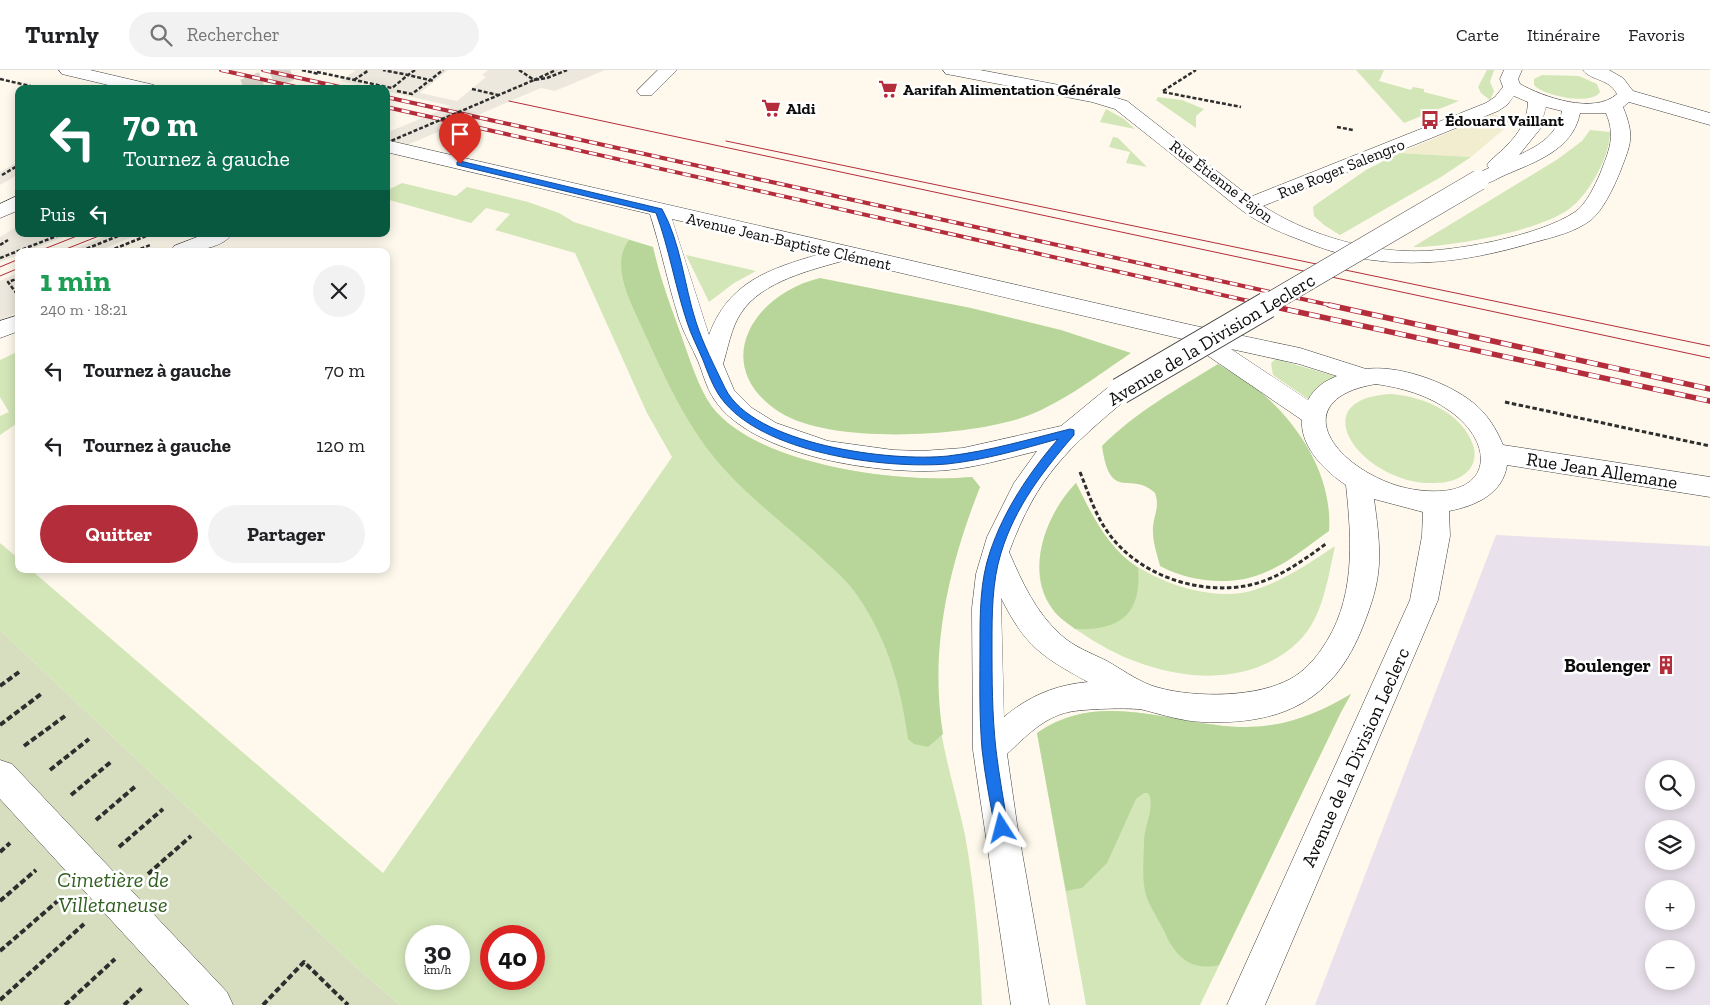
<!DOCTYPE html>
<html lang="fr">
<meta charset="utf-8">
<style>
body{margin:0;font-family:"Zilla Slab",serif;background:#f2f2f2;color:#202124;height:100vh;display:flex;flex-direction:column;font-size:19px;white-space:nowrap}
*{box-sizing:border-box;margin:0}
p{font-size:16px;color:#757577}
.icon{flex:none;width:28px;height:28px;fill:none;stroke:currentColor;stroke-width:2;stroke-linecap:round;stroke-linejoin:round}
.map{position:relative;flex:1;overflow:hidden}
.sheet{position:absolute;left:15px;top:178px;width:375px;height:325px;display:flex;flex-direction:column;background:#fff;border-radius:10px;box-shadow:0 2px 12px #0003}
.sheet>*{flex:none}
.top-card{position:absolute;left:15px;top:15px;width:375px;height:152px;border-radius:10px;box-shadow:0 2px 12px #0003;background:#0b6e4f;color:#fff;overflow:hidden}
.buttons{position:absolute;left:1645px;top:690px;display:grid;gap:10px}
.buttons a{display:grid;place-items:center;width:50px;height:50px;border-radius:50%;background:#fff;box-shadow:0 2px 12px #0003;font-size:25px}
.speed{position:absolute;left:405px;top:855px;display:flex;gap:10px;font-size:25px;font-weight:700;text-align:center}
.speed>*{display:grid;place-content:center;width:65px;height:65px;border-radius:50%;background:#fff;box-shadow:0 2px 12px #0003;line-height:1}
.speed small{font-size:12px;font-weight:400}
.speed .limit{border:8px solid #d22;background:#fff;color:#111}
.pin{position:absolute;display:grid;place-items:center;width:42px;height:42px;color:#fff;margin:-51px -21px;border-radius:50% 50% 50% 0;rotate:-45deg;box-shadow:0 0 5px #0007}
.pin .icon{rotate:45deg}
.me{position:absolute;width:55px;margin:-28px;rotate:351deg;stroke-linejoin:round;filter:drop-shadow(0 0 4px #0008)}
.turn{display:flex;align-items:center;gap:18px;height:105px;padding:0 25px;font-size:22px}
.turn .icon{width:65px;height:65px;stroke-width:2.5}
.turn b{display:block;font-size:35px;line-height:42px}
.then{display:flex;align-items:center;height:48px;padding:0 25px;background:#0003;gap:10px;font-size:19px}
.round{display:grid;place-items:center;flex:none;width:52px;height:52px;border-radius:26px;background:#f2f2f2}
.headline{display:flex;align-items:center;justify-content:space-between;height:85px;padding:0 25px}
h1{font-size:30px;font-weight:700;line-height:38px;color:#1e9e55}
.primary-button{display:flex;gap:10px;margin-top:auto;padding:10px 25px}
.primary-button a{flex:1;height:58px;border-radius:30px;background:#b42d3b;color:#fff;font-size:20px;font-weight:700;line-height:58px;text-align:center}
.primary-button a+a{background:#f2f2f2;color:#202124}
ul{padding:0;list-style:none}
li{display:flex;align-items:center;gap:15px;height:75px;padding:0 25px}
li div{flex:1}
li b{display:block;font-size:19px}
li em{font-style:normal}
header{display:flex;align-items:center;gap:30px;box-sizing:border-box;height:70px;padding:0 25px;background:#fff;border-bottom:1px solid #e0e0e0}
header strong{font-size:24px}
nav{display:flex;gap:28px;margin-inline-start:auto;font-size:18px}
.search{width:350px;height:45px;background:#f2f2f2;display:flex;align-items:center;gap:12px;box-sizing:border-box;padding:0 18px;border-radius:28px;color:#757577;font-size:19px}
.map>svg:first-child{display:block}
.industrial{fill:#e9e1eb;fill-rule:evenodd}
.farmland{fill:#f2edce}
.green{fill:#d3e6b8;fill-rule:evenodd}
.forest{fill:#b8d699}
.cemetery{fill:#d6debf}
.plaza{fill:#ede8dd}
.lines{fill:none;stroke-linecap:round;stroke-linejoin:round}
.minor-tunnel{stroke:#dad5ca;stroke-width:20;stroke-dasharray:20 10;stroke-linecap:butt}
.minor-casing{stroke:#3f3f3f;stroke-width:1}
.path-far2{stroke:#2e2e2e;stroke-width:2.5;stroke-dasharray:4 2;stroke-linecap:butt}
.path-far1{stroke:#2e2e2e;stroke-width:3;stroke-dasharray:4.5 2.5;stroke-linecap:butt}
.path{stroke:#2e2e2e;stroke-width:4;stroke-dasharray:6 3;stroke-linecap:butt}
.minor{fill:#fff;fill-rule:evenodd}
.tram{stroke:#b42d3b;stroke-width:1}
.rail-far1-casing{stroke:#b42d3b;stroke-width:4}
.rail-casing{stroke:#b42d3b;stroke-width:5.5}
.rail-far1{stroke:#fff;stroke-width:2.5;stroke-dasharray:8;stroke-linecap:butt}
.rail{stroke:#fff;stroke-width:4;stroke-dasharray:11;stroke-linecap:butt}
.minor-bridge-far1-casing{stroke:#3f3f3f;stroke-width:21;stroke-linecap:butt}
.minor-bridge-casing{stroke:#3f3f3f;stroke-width:28;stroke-linecap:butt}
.path-bridge{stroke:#2e2e2e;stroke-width:2.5;stroke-dasharray:4 2;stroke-linecap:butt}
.minor-bridge-far1{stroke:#fff;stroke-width:20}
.minor-bridge{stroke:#fff;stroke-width:26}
.route{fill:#1a73e8;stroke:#114b97}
.labels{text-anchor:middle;stroke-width:5;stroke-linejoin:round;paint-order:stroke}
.far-poi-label{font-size:16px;font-weight:bold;fill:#0c0c0c;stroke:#fff;text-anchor:start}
.far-street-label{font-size:16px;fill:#0c0c0c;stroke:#fff}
.street-label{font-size:19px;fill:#0c0c0c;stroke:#fff}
.poi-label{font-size:19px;font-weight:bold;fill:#0c0c0c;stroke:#fff;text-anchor:end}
.near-park-label{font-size:22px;font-style:italic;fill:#326021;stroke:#fff}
</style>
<header>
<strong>Turnly</strong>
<div class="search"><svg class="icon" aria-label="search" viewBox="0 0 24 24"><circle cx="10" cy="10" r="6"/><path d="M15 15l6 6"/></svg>Rechercher</div>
<nav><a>Carte</a><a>Itinéraire</a><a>Favoris</a></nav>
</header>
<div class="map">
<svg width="1710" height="935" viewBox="0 0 1710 935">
<rect width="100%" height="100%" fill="#fef9ec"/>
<path class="industrial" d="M1496,465l214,11v459h-395zM1654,699h32v32h-32zM1654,759h32v32h-32zM1654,819h32v32h-32zM1654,879h32v32h-32z"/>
<path class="farmland" d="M1493,44l19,6 -2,4 -39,33 -72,-4z"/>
<path class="green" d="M1356,0h28l-5,11 32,9 2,-3 11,2v3l35,9 -55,22z
M1487,0h7l-4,12 4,9 -4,9 -9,-7 -3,-6z
M1542,5l37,1 18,8 3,8c-9,14 -56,4 -66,-7v-6z
M1158,27l24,3 22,9 -8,7v12l-40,-28z
M1106,39l18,10 11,10 -35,-7z
M1590,60l20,2c0,24 -21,63 -41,77 -30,22 -118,38 -156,38l145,-88 24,-18z
M1113,67l5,1 29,29 -21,-4 4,-11 -21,-5z
M1399,83l72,4 -30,20 -101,58 -16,-10 -10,-9 -1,-9 5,-4 48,-33z
M402,113l54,13 11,-9 61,15 31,11 15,9 79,25c7,32 18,60 29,91 8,22 16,49 30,69 46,59 190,77 260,70l8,10c-26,64 -45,137 -43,207 2,48 18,94 28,141 10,56 15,114 17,170h-582l-44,-38 -356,-337v-87l19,16v10h11l353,304 289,-416 -25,-44 -72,-160 -80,-23 15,-16 -24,-6 -15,15 -85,-24v-8zM416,866h43v43h-43zM491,866h43v43h-43z
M686,185l70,16 -22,12 -25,19z
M19,281v71l-19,13v-19l9,-4 -9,-15v-37z
M1276,289l62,18 -27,24 -38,-26 -2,-12z
M1390,324c32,2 72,18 83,51 3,8 2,18 -4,25 -9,10 -22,13 -35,13 -68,3 -136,-83 -44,-89z
M1076,413c11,21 20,44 36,62 28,33 96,58 139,46 29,-8 59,-28 84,-45 -7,31 -12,72 -36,95 -57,56 -150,36 -210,-3 -13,-9 -29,-18 -38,-31 -27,-38 -3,-94 25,-124z
M1351,624l-10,18 -141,293h-114l-49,-272c65,-46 138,-6 210,-6 39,0 72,-14 104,-33z"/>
<path class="forest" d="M629,170l24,7c7,32 18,60 29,91 8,22 16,49 30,69 46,59 190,77 260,70l8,10c-31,78 -51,163 -37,247l-15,13 -14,-3 -6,-5c-7,-52 -20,-98 -49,-141 -8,-13 -21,-25 -33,-36 -32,-31 -70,-58 -100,-91 -40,-43 -63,-98 -87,-150 -11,-24 -28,-57 -10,-81z
M820,208l151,30 90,22 70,23c-33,22 -67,49 -104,63 -56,21 -194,29 -246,-3 -73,-46 -29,-119 39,-135z
M1218,294c13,8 27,16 39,25 42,34 76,87 72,142 -19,13 -39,31 -61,40 -33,16 -76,12 -108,-5 -3,-12 -8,-26 -7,-39 1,-13 7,-20 2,-34 -24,-23 -45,11 -53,-47 35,-35 74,-56 116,-82z
M1076,413c16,32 31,64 62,85 4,47 -19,63 -63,61 -9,-7 -20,-14 -25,-24 -24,-39 -3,-92 26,-122z
M1351,624l-10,18 -122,253c-26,6 -42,-6 -53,-30 -5,-11 -11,-20 -16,-30 -10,-19 -6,-43 -6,-64 0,-14 12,-36 4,-48h-4l-8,6 -29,64 -25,25 -16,3 -29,-158c65,-46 138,-6 210,-6 39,0 72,-14 104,-33z"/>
<path class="cemetery" d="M0,560l356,337 44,38h-400z"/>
<path class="plaza" d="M356,0h92l-28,23 37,8 29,-24 -4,-2 6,-5h117l-50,21 -14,-3 -155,66v-21l65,-27 -65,-15v-2h-3l3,-4 -21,-5 -6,5 -18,-4z
M19,91v13l-19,11v-13z
M19,155v9h52l-44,17h-8v4l-19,7v-25z
M111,164h29l-42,17h-29z
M19,202v40l-19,8v-39z"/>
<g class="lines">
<path class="minor-tunnel" d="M244,19l48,-19"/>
<g class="minor-casing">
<path id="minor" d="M59,0h31l64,15 3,4h-32l-63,-15z
M658,0h19l-25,25h-12l-3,-4z
M943,0h37l116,22 31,9 123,96 236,-94 9,-6 8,-10 -3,-8 4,-9h18l-4,9 2,5c23,13 74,31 97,10 -8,-16 -26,-13 -34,-24h26l14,8 10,13 77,22v12l-81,-23 -6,5c12,30 8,36 -3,65 -6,15 -17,38 -29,48 -16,12 -37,17 -56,22 -74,22 -145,31 -219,4 -17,-7 -36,-13 -52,-22 -21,-10 -39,-28 -58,-42 -30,-25 -61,-49 -91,-73l-23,-7 -140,-27 -6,-1zM1514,26l14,6c-1,27 -19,42 -38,59l-3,4 2,3 -17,8 -3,4 3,4c13,3 22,-4 33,-9 30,-13 68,-25 75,-62h26c10,24 3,37 -6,61 -5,11 -14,31 -25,38 -35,24 -125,41 -168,39 -48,-1 -104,-19 -144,-45l235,-95 9,-6zM1546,37l16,4c-5,24 -22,34 -43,44l21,-26z
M386,70l805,185 109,23 66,21c35,-5 94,17 117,43 9,10 15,21 20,33l207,32v20l-203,-32c-4,29 -32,41 -58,46l1,25 -12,64 -173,405h-38l183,-405 12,-64 1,-24 -49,-13c3,22 6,43 5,65 -1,21 -8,42 -16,62 -29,75 -81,99 -160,96 -21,-1 -40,-7 -59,-12 -12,-3 -63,-1 -75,2 -25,5 -44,25 -62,42l10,70 32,181h-38l-38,-255 -1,-142 4,-34 11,-37 27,-54 23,-32c-29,7 -59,16 -89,19 -63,6 -197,-13 -234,-71 -8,-12 -11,-26 -16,-38 -6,-14 -14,-27 -19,-42 -11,-35 -18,-71 -29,-105l-264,-62zM672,149l148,35c-51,15 -92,28 -111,81zM846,190l345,81 4,6 107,73c-2,27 24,52 44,65 6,57 10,116 -25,165 -9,13 -22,26 -37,32 -34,16 -98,16 -134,3 -15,-6 -29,-16 -43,-24 -16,-8 -33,-14 -46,-26 -25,-22 -39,-53 -52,-83 28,-76 59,-104 120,-155l3,-6 -3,-6 -9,-3 -9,3 -50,41 -98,22 -41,3 -29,-1 -65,-9 -52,-18 -24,-15 -18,-18 -11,-26c5,-16 8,-36 18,-51 21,-32 70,-43 105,-53zM1231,279l68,15 38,12c-12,5 -22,11 -29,24zM1376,314c27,4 52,11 74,27 46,33 42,84 -22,80 -21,-1 -40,-7 -58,-17 -52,-29 -68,-78 6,-90zM1001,528c25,49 40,58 87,84 -33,3 -59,14 -84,35z
M19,125v15l-19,8v-14z
M205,164h27c-11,16 -43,18 -61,17l3,-5z
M19,245v16l-19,7v-17z
M0,690l12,4 215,228 6,13h-44l-189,-206z"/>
</g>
<path class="path-far2" d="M302,0l17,4
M415,0l-7,5 26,6
M519,0l15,10 22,-10
M317,2l75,16 16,-13 -25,-5
M547,8l20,-8
M0,9l43,10
M354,10l15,-10
M472,19l26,6
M397,21l15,3 31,-24
M1163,21l33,-21
M1163,22l78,15
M1337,57l16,3
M2,105l17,-10
M0,175l8,-5
M81,181l42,-17
M109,181l42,-17
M135,181l15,-6
M0,188l62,-24
M17,224l-9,-12 11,-4"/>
<path class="path-far1" d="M1505,332l205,44
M1080,402c8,20 15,42 27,59 30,44 92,65 143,54 28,-6 54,-25 77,-42"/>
<path class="path" d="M0,616l19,-14
M0,655l41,-31
M24,676l41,-30
M50,700l39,-31
M71,725l41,-34
M96,750l41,-35
M119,777l44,-38
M0,782l10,-9
M148,804l43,-38
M0,831l36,-31
M0,881l60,-52
M0,930l84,-76
M65,935l50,-46
M124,935l18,-17
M263,935l41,-43 44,43"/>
<use href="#minor" class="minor"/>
<path class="tram" d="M509,31l1201,257
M726,71l984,205
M39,181l43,-17
M61,181l43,-17
M0,197l19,-8
M0,206l19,-8"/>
<g class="rail-far1-casing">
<path id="rail-far1" d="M221,0l84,19
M263,0l86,19
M386,27l948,209
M386,37l885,199"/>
</g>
<g class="rail-casing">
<path id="rail" d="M1266,235l444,96
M1329,235l381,84"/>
</g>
<use href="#rail-far1" class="rail-far1"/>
<use href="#rail" class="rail"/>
<g class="minor-bridge-far1-casing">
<path id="minor-bridge-far1" d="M1264,236l215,-126"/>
</g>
<g class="minor-bridge-casing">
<path id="minor-bridge" d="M1120,321l147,-86"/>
</g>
<path class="path-bridge" d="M386,73l148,-63 13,-2"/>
<use href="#minor-bridge-far1" class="minor-bridge-far1"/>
<use href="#minor-bridge" class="minor-bridge"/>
</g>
<path class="route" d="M460,91l202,48c19,34 22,76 34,113 7,22 19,45 29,66 28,57 166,74 223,68 42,-5 82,-17 122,-27l4,1v5c-31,36 -59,72 -73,118 -9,29 -9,61 -9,91 0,35 0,70 4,106 3,26 8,52 12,78l-2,5 -4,2 -5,-2 -2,-5c-5,-26 -10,-52 -13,-79 -3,-35 -2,-71 -2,-106 0,-30 0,-62 10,-91 14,-42 39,-79 68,-113 -36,10 -73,21 -111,25 -63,5 -186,-11 -226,-66 -8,-11 -13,-25 -18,-38 -5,-12 -12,-25 -16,-38 -12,-36 -18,-74 -31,-109l-199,-48v-3z"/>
<defs>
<g id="supermarket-bare" transform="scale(1.5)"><path d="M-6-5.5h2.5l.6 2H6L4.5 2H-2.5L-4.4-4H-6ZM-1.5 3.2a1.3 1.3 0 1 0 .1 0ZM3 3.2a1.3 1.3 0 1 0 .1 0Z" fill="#b42d3b" stroke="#fff" stroke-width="2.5" paint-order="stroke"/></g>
<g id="bus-bare" transform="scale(1.5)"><path d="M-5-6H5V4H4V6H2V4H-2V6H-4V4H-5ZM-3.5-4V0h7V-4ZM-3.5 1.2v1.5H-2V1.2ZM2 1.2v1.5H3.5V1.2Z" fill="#b42d3b" stroke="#fff" stroke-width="2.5" paint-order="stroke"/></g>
<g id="building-bare" transform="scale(1.5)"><path d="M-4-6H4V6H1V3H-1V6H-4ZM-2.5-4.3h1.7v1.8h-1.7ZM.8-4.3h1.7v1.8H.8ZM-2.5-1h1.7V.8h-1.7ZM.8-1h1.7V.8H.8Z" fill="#b42d3b" stroke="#fff" stroke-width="2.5" paint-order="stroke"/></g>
</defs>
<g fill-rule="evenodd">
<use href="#supermarket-bare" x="888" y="19"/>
<use href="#supermarket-bare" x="771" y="38"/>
<use href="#bus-bare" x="1430" y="50"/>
<use href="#building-bare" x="1666" y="595"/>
</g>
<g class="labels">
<g class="far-poi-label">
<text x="903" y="25">Aarifah Alimentation Générale</text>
<text x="786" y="44">Aldi</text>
<text x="1445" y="56">Édouard Vaillant</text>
</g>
<g class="far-street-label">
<text transform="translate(1341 98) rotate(-22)" y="6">Rue Roger Salengro</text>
<text transform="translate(1222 111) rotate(37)" y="6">Rue Étienne Fajon</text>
<text transform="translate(789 171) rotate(13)" y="6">Avenue Jean-Baptiste Clément</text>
</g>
<g class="street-label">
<text transform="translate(1211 269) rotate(-31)" y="7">Avenue de la Division Leclerc</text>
<text transform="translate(1602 400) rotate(9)" y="7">Rue Jean Allemane</text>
<text transform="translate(1355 687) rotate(-66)" y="7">Avenue de la Division Leclerc</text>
</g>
<g class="poi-label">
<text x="1651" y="602">Boulenger</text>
</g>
<g class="near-park-label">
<text x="113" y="817">Cimetière de<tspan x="113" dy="25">Villetaneuse</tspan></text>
</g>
</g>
</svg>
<div class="buttons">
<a><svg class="icon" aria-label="search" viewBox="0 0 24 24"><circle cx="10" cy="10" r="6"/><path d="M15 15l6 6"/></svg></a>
<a><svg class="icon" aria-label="layers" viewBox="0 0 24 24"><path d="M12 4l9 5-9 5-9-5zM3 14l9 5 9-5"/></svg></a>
<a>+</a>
<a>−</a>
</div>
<div class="speed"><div>30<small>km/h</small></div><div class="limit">40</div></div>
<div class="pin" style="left:460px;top:94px;background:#d93025"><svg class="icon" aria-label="arrive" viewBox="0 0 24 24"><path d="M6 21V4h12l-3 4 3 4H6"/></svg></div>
<svg class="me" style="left:1002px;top:758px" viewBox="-20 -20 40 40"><path d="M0-17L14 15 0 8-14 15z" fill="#1a73e8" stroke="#fff" stroke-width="4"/></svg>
<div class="top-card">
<div class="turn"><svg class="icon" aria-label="left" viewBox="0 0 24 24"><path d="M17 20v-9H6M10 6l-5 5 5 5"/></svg><div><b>70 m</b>Tournez à gauche</div></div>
<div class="then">Puis<svg class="icon" aria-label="left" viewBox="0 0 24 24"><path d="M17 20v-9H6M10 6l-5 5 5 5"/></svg></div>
</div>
<section class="sheet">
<div class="headline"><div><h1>1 min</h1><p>240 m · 18:21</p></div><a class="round"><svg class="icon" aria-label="close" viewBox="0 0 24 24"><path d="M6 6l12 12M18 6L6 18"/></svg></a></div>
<ul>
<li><svg class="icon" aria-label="left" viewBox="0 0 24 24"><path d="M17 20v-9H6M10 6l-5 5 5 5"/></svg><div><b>Tournez à gauche</b></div><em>70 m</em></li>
<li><svg class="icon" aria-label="left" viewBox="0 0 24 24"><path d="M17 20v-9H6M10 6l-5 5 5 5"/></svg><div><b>Tournez à gauche</b></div><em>120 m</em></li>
</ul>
<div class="primary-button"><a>Quitter</a><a>Partager</a></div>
</section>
</div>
